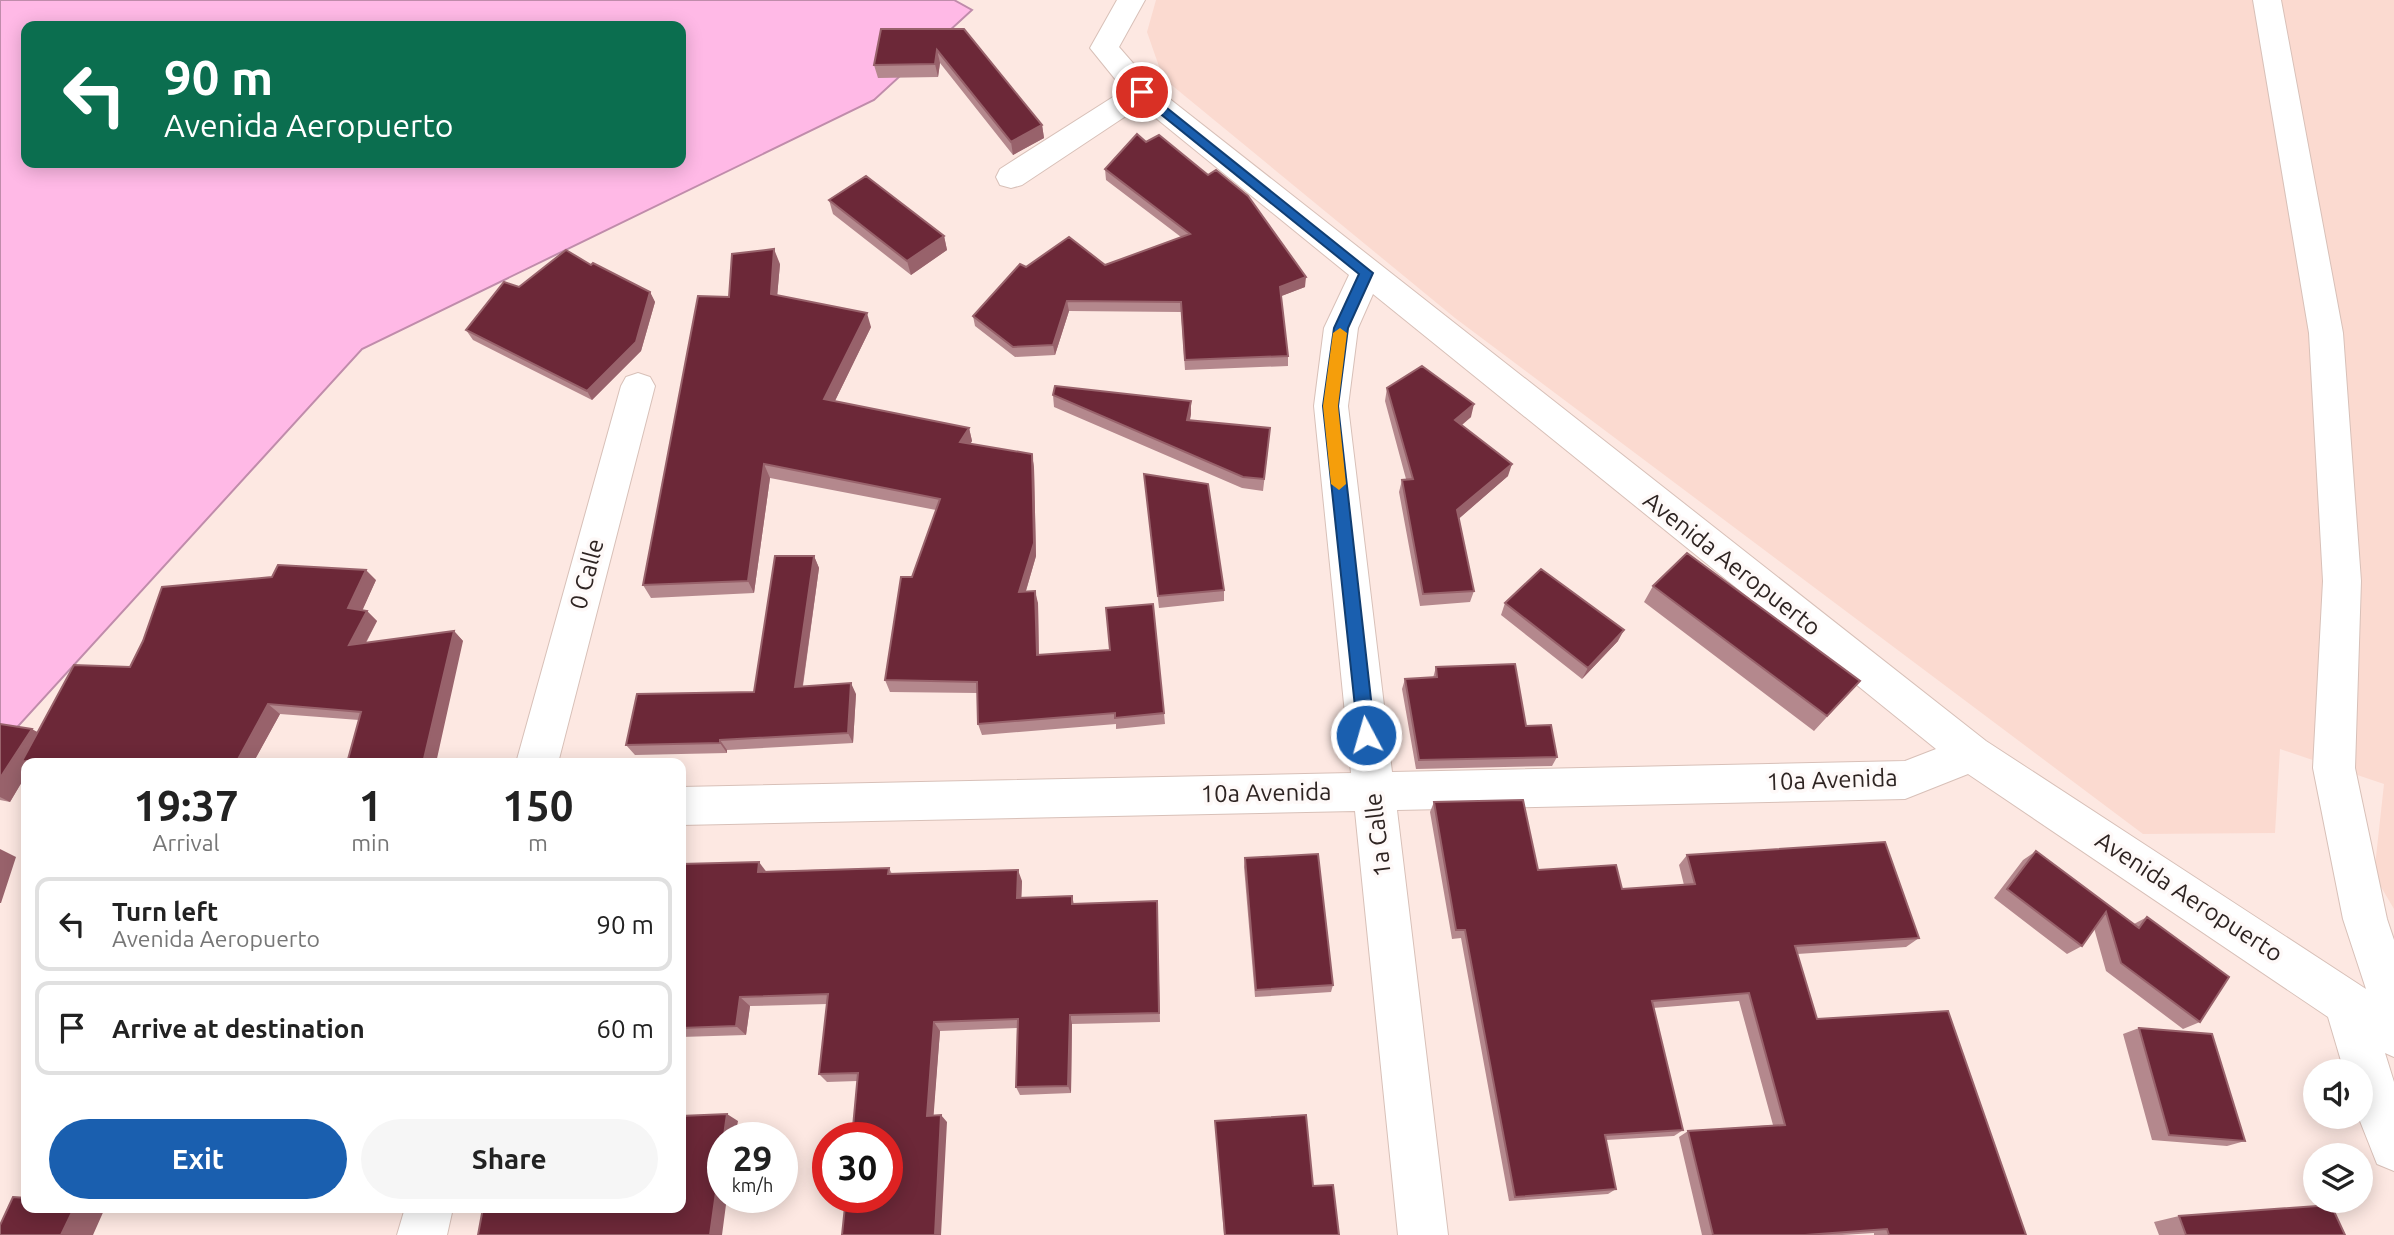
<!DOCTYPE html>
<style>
body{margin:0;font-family:Ubuntu,sans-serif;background:#f6f6f6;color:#222;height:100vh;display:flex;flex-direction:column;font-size:26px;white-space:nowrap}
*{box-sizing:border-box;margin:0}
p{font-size:23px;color:#767676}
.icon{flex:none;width:38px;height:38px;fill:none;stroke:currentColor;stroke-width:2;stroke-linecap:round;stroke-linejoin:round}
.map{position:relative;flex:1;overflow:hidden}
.sheet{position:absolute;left:21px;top:758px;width:665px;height:455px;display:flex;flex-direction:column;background:#fff;border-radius:14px;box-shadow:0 4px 18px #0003}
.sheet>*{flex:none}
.hud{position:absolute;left:21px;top:21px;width:665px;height:147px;border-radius:14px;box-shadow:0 4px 18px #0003;background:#0b6e4f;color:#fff;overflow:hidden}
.tools{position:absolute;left:2303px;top:1059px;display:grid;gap:14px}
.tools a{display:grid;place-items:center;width:70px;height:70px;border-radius:50%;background:#fff;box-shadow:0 4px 18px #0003;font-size:35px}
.speed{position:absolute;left:707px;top:1122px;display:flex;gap:14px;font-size:35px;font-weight:700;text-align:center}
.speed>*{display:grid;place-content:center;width:91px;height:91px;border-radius:50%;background:#fff;box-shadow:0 4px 18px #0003;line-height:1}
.speed small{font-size:18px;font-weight:400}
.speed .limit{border:10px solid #d22;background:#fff;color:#111}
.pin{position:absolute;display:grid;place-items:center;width:60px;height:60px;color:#fff;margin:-30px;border:4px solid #fff;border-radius:50%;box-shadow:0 2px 7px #0007}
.me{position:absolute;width:77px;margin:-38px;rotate:354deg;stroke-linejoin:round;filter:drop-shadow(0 0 5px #0008)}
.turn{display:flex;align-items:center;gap:24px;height:147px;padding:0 28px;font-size:32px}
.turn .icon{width:91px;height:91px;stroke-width:2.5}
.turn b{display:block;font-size:49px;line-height:60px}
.eta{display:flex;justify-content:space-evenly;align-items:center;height:119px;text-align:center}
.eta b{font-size:42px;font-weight:700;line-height:49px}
.button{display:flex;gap:14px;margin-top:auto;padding:14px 28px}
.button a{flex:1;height:80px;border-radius:42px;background:#1a5faf;color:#fff;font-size:28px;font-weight:700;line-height:80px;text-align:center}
.button a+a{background:#f6f6f6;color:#222}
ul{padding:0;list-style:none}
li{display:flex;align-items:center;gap:21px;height:94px;margin:0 14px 10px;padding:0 14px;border:4px solid #e0e0e0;border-radius:14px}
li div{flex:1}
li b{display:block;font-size:26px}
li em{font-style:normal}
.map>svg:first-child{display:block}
.built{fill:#fbdad0}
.water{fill:#ffb9e6;stroke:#c08cab;stroke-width:2;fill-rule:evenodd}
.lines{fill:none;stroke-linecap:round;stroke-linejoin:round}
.minor-casing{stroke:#d8c0b8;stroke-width:2}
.minor{fill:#fff;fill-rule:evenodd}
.wall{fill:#b4888d}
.shaded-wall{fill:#98626b}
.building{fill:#6c2838;stroke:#98626b;stroke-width:2}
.route{fill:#1a5faf;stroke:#113e72;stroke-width:2}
.slow{fill:#f59e0b}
.labels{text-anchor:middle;stroke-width:7;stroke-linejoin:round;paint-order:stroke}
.street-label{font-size:24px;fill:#2e2422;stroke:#fef9f8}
</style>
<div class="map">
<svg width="2394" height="1235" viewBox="0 0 2394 1235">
<rect width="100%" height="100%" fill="#fde8e2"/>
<path class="built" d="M1156,0h1238v909l-20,-34 10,-91 -104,-35 -5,84 -132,1 -688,-516 -292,-240 -16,-46z"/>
<path class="water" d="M0,0h954l18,10 -98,90 -512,249 -362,397zM26,26h655v137h-655z"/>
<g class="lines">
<g class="minor-casing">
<path id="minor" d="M1117,0h28l-26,47 33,38 834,656 380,248 -23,-70 -30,-151 10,-187 -14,-248 -56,-333h28l62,333 18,248 -6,187 32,151 7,21v117l-9,-4 9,29v89l-17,-7 -19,-48h3v-45h-17l-16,-54 -360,-243 -63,25 -508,11 51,425h-50l-43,-424 -674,14v-38l670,-14 -37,-367 10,-78 25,-53 -208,-169 -119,79 -11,3 -11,-3 -4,-8 4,-8 124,-79 -34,-42zM1373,294l563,455 -31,12 -513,11 -44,-366 10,-78z
M638,373l12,4 5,9 -97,377h-42l105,-377 5,-9z
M405,1208h48l-6,27h-50z"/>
</g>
<use href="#minor" class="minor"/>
</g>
<path class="wall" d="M964,29l78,96 2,13 -31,17 -73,-92 -2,14 -60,1 -4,-13z
M1105,169l200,118 -24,9 7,60v10l-103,4 -4,-58 -112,-1 -14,44 -40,2 -40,-31 -2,-10 53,-49 79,-2 76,-28 -75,-57z
M829,200l115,36 3,14 -36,25 -78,-61z
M780,264l-3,32 94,31 -36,74 134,27 3,13 -2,3 62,10 2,14 2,88 -10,35 12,12 1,52 125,58 1,11 -49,5v-5l-134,11 -4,-11 -1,-31 -87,-1 -5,-12 27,-103 24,-67 -166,-32 -16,115 -103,5 -8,-13 86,-288z
M591,265l59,27 5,10 -14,49 -49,49 -119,-60 -7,-10 53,-43z
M1387,388l84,29 -9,8 46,51 -49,42 15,73 -4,11 -50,4 -21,-114 3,-12 4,-1 -21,-78z
M1053,395l138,19 -1,6 79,20 -6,51 -21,-3 -188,-81z
M1144,474l80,116v11l-65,7z
M814,556l5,12 -16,118 53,8 -3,49 -126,7v3l-92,2 -9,-10 128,-53z
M376,580l-14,30 5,1 10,10 -11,22 88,-12 9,10 -104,79 -79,-6 -27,49h-227v12l-16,27 -10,-2v-76l38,8 92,-65 13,-26z
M1653,586l207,95 -46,50 -170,-129z
M1505,603l113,38 -36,38 -81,-64z
M1436,667l90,59 31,31 -5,9 -136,3 -14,-80 3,-10 28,-1z
M1434,802l104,68 84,19 62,-4 -5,-20 8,-10 232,83 -13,9 -109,7 20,65 209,216h-152v-2l-32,2h-140l-23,-98 9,-6 85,-6 -34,-124 -86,7 30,122 -9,6 -68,4 10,49 -8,5 -99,7 -48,-263 -9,1 -22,-127z
M2036,851l98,73 13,-7 53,105 -17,7 -77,-58 -12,-43 -12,18 -15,8 -73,-56 29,-38z
M1245,858l88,127 -2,7 -76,5 -11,-130z
M681,864l85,7 123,-3 3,6 130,7 -1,17 51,-2 2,8 83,-3 3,121 -88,2 -1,69 -51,2 -4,-8 1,-59 -77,3 -7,85 14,6 -90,-41 -30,1 -8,-8 8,-70 -77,2 -4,29 -65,2z
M2139,1028l106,113 -18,5 -75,-6 -29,-106z
M1215,1121l124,114h-115z
M2179,1216l166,19h-186l-5,-13z"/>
<path class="shaded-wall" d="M937,50l3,13 -2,14 -3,-13z
M1042,125l2,13 -31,17 -2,-13z
M944,236l3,14 -36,25 -4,-14z
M774,249l6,15 -4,45 -5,-15z
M1306,277l-1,10 -26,10 1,-10z
M650,292l5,10 -14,49 -49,49 -5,-9z
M1067,301l2,10 -14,44 -2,-10z
M867,313l4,14 -42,86 -5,-14z
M1191,401v13l-4,18v-12z
M1474,404l-3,13 -19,16 3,-13z
M969,428l3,13 -9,15 -3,-14z
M1032,454l2,14 2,88 -14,48 -3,-12z
M764,464l6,14 -16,115 -6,-12z
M1512,464l-4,12 -54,47 3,-13z
M814,556l5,12 -18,129 -6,-10z
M366,570l10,10 -17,38 -11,-10z
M1035,591l3,12 1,63 -2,-11z
M367,611l10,10 -18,34 -10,-10z
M1624,630l-6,11 -36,38 6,-11z
M454,631l9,10 -27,122h-13z
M851,683l5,11 -3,49 -5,-10z
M268,704l12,10 -27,49h-17z
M32,729l17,10 -27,22 4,2v12l-16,27 -10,-5v-19z
M720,740l7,10v3l-7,-10z
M0,849l16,8 -15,46h-1z
M759,862l9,12 -10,-2z
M1018,870l4,11 -1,28 -4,-11z
M740,997l10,9 -4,29 -10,-9z
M1070,1015l2,9 -1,69 -3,-7z
M934,1022l6,9 -7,92 -6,-7z
M727,1114l11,7 -3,17h-11z
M941,1115l6,7 -6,113h-6z
M723,1143v54h4l-5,38h-12z
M74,1208h31l-12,27h-32z"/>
<path class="building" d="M881,29h83l78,96 -31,17 -74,-92 -2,14 -61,1z
M1137,134l9,8 13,-7 49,40 8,-5 32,26 58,81 -26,10 8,69 -103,4 -4,-58 -114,-1 -14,44 -40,2 -40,-31 47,-52 6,3 43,-30 36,28 85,-31 -85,-65z
M866,176l78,60 -37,25 -78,-61z
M774,249l-3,45 96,19 -43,86 145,29 -9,14 72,12 2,89 -15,49 16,-1 2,64 73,-5 -4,-42 47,-4 11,109 -49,5v-5l-137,11 -1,-42 -92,-2 16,-103h11l28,-78 -176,-35 -16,117 -105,4 55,-289 31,1 3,-43z
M566,250l25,15 2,-2 57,29 -14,50 -49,49 -121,-61 38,-48 15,5z
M1422,366l52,38 -19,16 57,44 -55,46 17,81 -51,3 -21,-114 11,-1 -26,-91z
M1055,386l136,15 -4,19 83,8 -6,51 -21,-2 -190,-82z
M1144,474l64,10 16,106 -66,6z
M1687,553l173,128 -33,35 -174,-130z
M775,556h39l-19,131 56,-4 -3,50 -128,7v3l-94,2 11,-51 117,-2z
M278,565l88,5 -18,38 19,3 -18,34 105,-14 -31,132h-76l14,-51 -93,-8 -32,59h-181l-33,-2 52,-96 56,2 13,-26 19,-54 110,-10z
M1541,569l83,61 -36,38 -83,-65z
M1515,664l11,62 25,-1 6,32 -138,3 -14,-81 32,-2 -1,-10z
M0,724l32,5 -32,49z
M1523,800l15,70 78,-5 6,24 73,-5 -8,-29 198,-13 34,96 -124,8 22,73 131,-8 78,224h-137l-2,-6 -82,6h-92l-25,-104 97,-6 -36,-132 -97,8 31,129 -78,5 11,54 -101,8 -50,-267h-9l-22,-128z
M2036,851l103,77 8,-11 82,60 -29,45 -79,-59 -15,-51 -24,34 -75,-57z
M1318,854l15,131 -77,5 -11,-132z
M759,862l-1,10 131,-4 -1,6 130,-4 -1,28 55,-2v8l85,-3 2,112 -89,2 -2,71 -52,1 2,-68 -84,3 -7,94 14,-1 -6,120h-93l4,-38h41v-59h-35l6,-65 -39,1 9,-80 -88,3 -4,29 -55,2v-164z
M2139,1028l73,6 33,107 -76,-6z
M727,1114l-17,121h-232l5,-27h198v-92z
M1306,1115l7,71 20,-1 6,50h-114l-10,-114z
M13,1197l13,1v10h48l-13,27h-61v-10z
M2331,1205l14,30h-159l-7,-19z"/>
<path class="route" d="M1142,88l231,185 -25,55 -10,78 37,329 -3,5 -6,3 -6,-3 -2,-5 -35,-329 11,-78 25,-54 -222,-179v-5z"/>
<path class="slow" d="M1340,328l7,5 -9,73 8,78 -7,6 -8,-6 -8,-78 10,-73z"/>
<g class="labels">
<g class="street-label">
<text transform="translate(1732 564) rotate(38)" y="8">Avenida Aeropuerto</text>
<text transform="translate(587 574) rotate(-75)" y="8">0 Calle</text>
<text transform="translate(1832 780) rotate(-2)" y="8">10a Avenida</text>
<text transform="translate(1266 793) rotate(-1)" y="8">10a Avenida</text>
<text transform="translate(1378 835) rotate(-97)" y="8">1a Calle</text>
<text transform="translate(2189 897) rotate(33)" y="8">Avenida Aeropuerto</text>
</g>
</g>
</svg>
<div class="tools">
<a><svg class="icon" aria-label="sound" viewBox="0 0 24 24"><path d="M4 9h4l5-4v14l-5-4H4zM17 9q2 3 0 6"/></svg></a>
<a><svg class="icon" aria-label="layers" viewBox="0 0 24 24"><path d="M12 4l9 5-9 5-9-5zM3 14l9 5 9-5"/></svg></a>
</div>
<div class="speed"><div>29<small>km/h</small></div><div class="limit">30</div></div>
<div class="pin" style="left:1142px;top:92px;background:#d93025"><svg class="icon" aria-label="arrive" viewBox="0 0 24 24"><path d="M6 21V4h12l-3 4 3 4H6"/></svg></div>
<svg class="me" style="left:1366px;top:735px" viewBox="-20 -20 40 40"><circle r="17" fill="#1a5faf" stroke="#fff" stroke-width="3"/><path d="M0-11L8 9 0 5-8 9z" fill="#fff"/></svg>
<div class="hud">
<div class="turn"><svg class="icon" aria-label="left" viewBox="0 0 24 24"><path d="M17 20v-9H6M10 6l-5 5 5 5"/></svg><div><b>90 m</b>Avenida Aeropuerto</div></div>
</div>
<section class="sheet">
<div class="eta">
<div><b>19:37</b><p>Arrival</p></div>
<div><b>1</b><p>min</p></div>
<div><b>150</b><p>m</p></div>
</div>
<ul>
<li><svg class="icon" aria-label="left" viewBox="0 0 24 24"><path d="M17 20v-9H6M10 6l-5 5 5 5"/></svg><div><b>Turn left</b><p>Avenida Aeropuerto</p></div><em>90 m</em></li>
<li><svg class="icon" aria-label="arrive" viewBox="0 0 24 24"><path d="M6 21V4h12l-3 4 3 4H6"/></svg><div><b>Arrive at destination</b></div><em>60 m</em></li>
</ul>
<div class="button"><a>Exit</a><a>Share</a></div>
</section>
</div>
